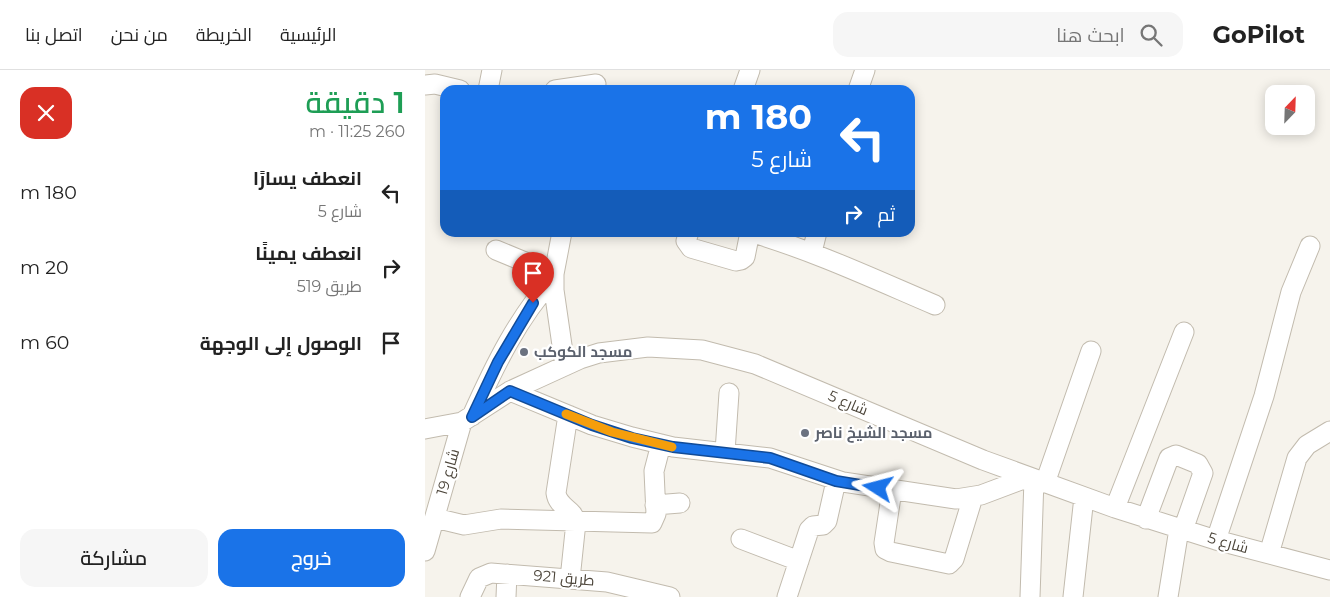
<!DOCTYPE html>
<html lang="ar">
<meta charset="utf-8">
<style>
body{margin:0;font-family:Montserrat,Cairo,sans-serif;background:#f6f6f6;color:#222;direction:rtl;height:100vh;display:flex;flex-direction:column;font-size:19px;white-space:nowrap}
*{box-sizing:border-box;margin:0}
p{font-size:16px;color:#767676}
.icon{flex:none;width:28px;height:28px;fill:none;stroke:currentColor;stroke-width:2;stroke-linecap:round;stroke-linejoin:round}
.map{position:relative;flex:1;overflow:hidden;direction:ltr}
.details{display:flex;flex-direction:column;background:#fff;width:425px}
.details>*{flex:none}
.guide{position:absolute;left:15px;top:15px;width:475px;height:152px;border-radius:15px;box-shadow:0 2px 12px #0003;direction:rtl;background:#1a73e8;color:#fff;overflow:hidden}
.needle{width:32px;rotate:23deg}
.fabs{position:absolute;left:840px;top:15px;display:grid;gap:10px}
.fabs a{display:grid;place-items:center;width:50px;height:50px;border-radius:10px;background:#fff;box-shadow:0 2px 12px #0003;font-size:25px}
.pin{position:absolute;display:grid;place-items:center;width:42px;height:42px;color:#fff;margin:-51px -21px;border-radius:50% 50% 50% 0;rotate:-45deg;box-shadow:0 0 5px #0007}
.pin .icon{rotate:45deg}
.me{position:absolute;width:55px;margin:-28px;rotate:279deg;stroke-linejoin:round;filter:drop-shadow(0 0 4px #0008)}
.turn{display:flex;align-items:center;gap:18px;height:105px;padding:0 20px;font-size:22px}
.turn .icon{width:65px;height:65px;stroke-width:2.5}
.turn b{display:block;font-size:35px;line-height:42px}
.then{display:flex;align-items:center;height:48px;padding:0 20px;background:#0003;gap:10px;font-size:19px}
.round{display:grid;place-items:center;flex:none;width:52px;height:52px;border-radius:15px;background:#f6f6f6}
.head{display:flex;align-items:center;justify-content:space-between;height:85px;padding:0 20px}
h1{font-size:30px;font-weight:600;line-height:38px;color:#1e9e55}
.action{display:flex;gap:10px;margin-top:auto;padding:10px 20px}
.action a{flex:1;height:58px;border-radius:15px;background:#1a73e8;color:#fff;font-size:20px;font-weight:600;line-height:58px;text-align:center}
.action a+a{background:#f6f6f6;color:#222}
ul{padding:0;list-style:none}
li{display:flex;align-items:center;gap:15px;height:75px;padding:0 20px}
li div{flex:1}
li b{display:block;font-size:19px}
li em{font-style:normal}
header{display:flex;align-items:center;gap:30px;box-sizing:border-box;height:70px;padding:0 25px;background:#fff;border-bottom:1px solid #e0e0e0}
header strong{font-size:24px}
nav{display:flex;gap:28px;margin-inline-start:auto;font-size:18px}
.search{width:350px;height:45px;background:#f6f6f6;display:flex;align-items:center;gap:12px;box-sizing:border-box;padding:0 18px;border-radius:15px;color:#767676;font-size:19px}
main{display:flex;flex:1;min-height:0}
.map>svg:first-child{display:block}
.lines{fill:none;stroke-linecap:round;stroke-linejoin:round}
.minor-casing{stroke:#c2bbae;stroke-width:21}
.minor{stroke:#fff;stroke-width:19}
.route-casing{stroke:#114b97;stroke-width:12}
.route{stroke:#1a73e8;stroke-width:9}
.slow{stroke:#f59e0b;stroke-width:9}
.worship-dot{fill:#6b7280;stroke:#fff;stroke-width:2}
.labels{text-anchor:middle;stroke-width:4.5;stroke-linejoin:round;paint-order:stroke}
.worship-label{font-size:15px;font-weight:bold;fill:#5b616d;stroke:#fff;text-anchor:start}
.street-label{font-size:15px;fill:#4b4439;stroke:#fff}
</style>
<header>
<strong>GoPilot</strong>
<div class="search"><svg class="icon" aria-label="search" viewBox="0 0 24 24"><circle cx="10" cy="10" r="6"/><path d="M15 15l6 6"/></svg>ابحث هنا</div>
<nav><a>الرئيسية</a><a>الخريطة</a><a>من نحن</a><a>اتصل بنا</a></nav>
</header>
<main>
<div class="map">
<svg width="905" height="527" viewBox="0 0 905 527">
<rect width="100%" height="100%" fill="#f6f3ec"/>
<g class="lines">
<g class="minor-casing">
<path id="minor" d="M0,15l10,-1 25,6
M63,20l4,-20
M130,20l41,-6
M318,20l7,-20
M433,20l7,-20
M137,162l-8,42v16l11,76
M264,162l-3,9 5,7 45,13 5,-1 4,-3 5,-25c64,19 124,47 185,73
M71,180l58,24
M387,182l5,-20
M85,321l82,34 40,12 41,10 97,11 73,24 113,17 25,-4 48,-18
M143,345l-12,78c2,15 17,15 20,29l-6,57
M47,346c22,-49 46,-99 82,-138
M0,359l37,-7 48,-31 70,-32 19,-6 49,-6 54,3 53,14 228,96 132,48 101,32 114,30
M300,382l4,-59
M620,413l46,-132
M467,420l-8,53 1,6 6,3 58,12 5,-5 19,-62
M230,435l25,-2
M690,438l69,-176
M10,448l29,7 37,-6 151,4 4,-9 -2,-43 7,-27
M721,449l23,-61 7,-3 22,9 5,9 -20,57
M316,469l58,22
M791,470l48,-144 27,-104 19,-46
M0,481l37,-129
M844,484l28,-96 10,-13 23,-14
M45,527l9,-19 12,-5 116,9 63,15
M81,527l1,-23
M362,527l22,-67 4,-4 10,-1 4,-4 9,-40
M605,527l4,-118
M648,527l11,-100
M743,527l11,-68"/>
</g>
<use href="#minor" class="minor"/>
</g>
<g class="lines">
<g class="route-casing">
<path id="route" d="M108,233l-35,59 -26,55 38,-26 82,34 40,13 41,9 97,11 66,23 42,7"/>
</g>
<use href="#route" class="route"/>
<path class="slow" d="M141,344l46,18 60,15"/>
</g>
<g class="worship-dot">
<circle cx="99" cy="282" r="5"/>
<circle cx="380" cy="363" r="5"/>
</g>
<g class="labels">
<g class="worship-label">
<text x="109" y="287">مسجد الكوكب</text>
<text x="390" y="368">مسجد الشيخ ناصر</text>
</g>
<g class="street-label">
<text transform="translate(423 333) rotate(23)" y="5">شارع 5</text>
<text transform="translate(23 402) rotate(-74)" y="5">شارع 19</text>
<text transform="translate(803 473) rotate(16)" y="5">شارع 5</text>
<text transform="translate(139 508) rotate(5)" y="5">طريق 921</text>
</g>
</g>
</svg>
<div class="fabs">
<a><svg class="needle" viewBox="-14 -14 28 28"><path d="M0-13l5 13h-10z" fill="#e53935"/><path d="M0 13l5-13h-10z" fill="#767676"/></svg></a>
</div>
<div class="pin" style="left:108px;top:233px;background:#d93025"><svg class="icon" aria-label="arrive" viewBox="0 0 24 24"><path d="M6 21V4h12l-3 4 3 4H6"/></svg></div>
<svg class="me" style="left:453px;top:418px" viewBox="-20 -20 40 40"><path d="M0-17L14 15 0 8-14 15z" fill="#1a73e8" stroke="#fff" stroke-width="4"/></svg>
<div class="guide">
<div class="turn"><svg class="icon" aria-label="left" viewBox="0 0 24 24"><path d="M17 20v-9H6M10 6l-5 5 5 5"/></svg><div><b>180 m</b>شارع 5</div></div>
<div class="then">ثم<svg class="icon" aria-label="right" viewBox="0 0 24 24"><path d="M7 20v-9h11M14 6l5 5-5 5"/></svg></div>
</div>
</div>
<section class="details">
<div class="head"><div><h1>1 دقيقة</h1><p>260 m · 11:25</p></div><a class="round" style="background:#d93025;color:#fff"><svg class="icon" aria-label="close" viewBox="0 0 24 24"><path d="M6 6l12 12M18 6L6 18"/></svg></a></div>
<ul>
<li><svg class="icon" aria-label="left" viewBox="0 0 24 24"><path d="M17 20v-9H6M10 6l-5 5 5 5"/></svg><div><b>انعطف يسارًا</b><p>شارع 5</p></div><em>180 m</em></li>
<li><svg class="icon" aria-label="right" viewBox="0 0 24 24"><path d="M7 20v-9h11M14 6l5 5-5 5"/></svg><div><b>انعطف يمينًا</b><p>طريق 519</p></div><em>20 m</em></li>
<li><svg class="icon" aria-label="arrive" viewBox="0 0 24 24"><path d="M6 21V4h12l-3 4 3 4H6"/></svg><div><b>الوصول إلى الوجهة</b></div><em>60 m</em></li>
</ul>
<div class="action"><a>خروج</a><a>مشاركة</a></div>
</section>
</main>
